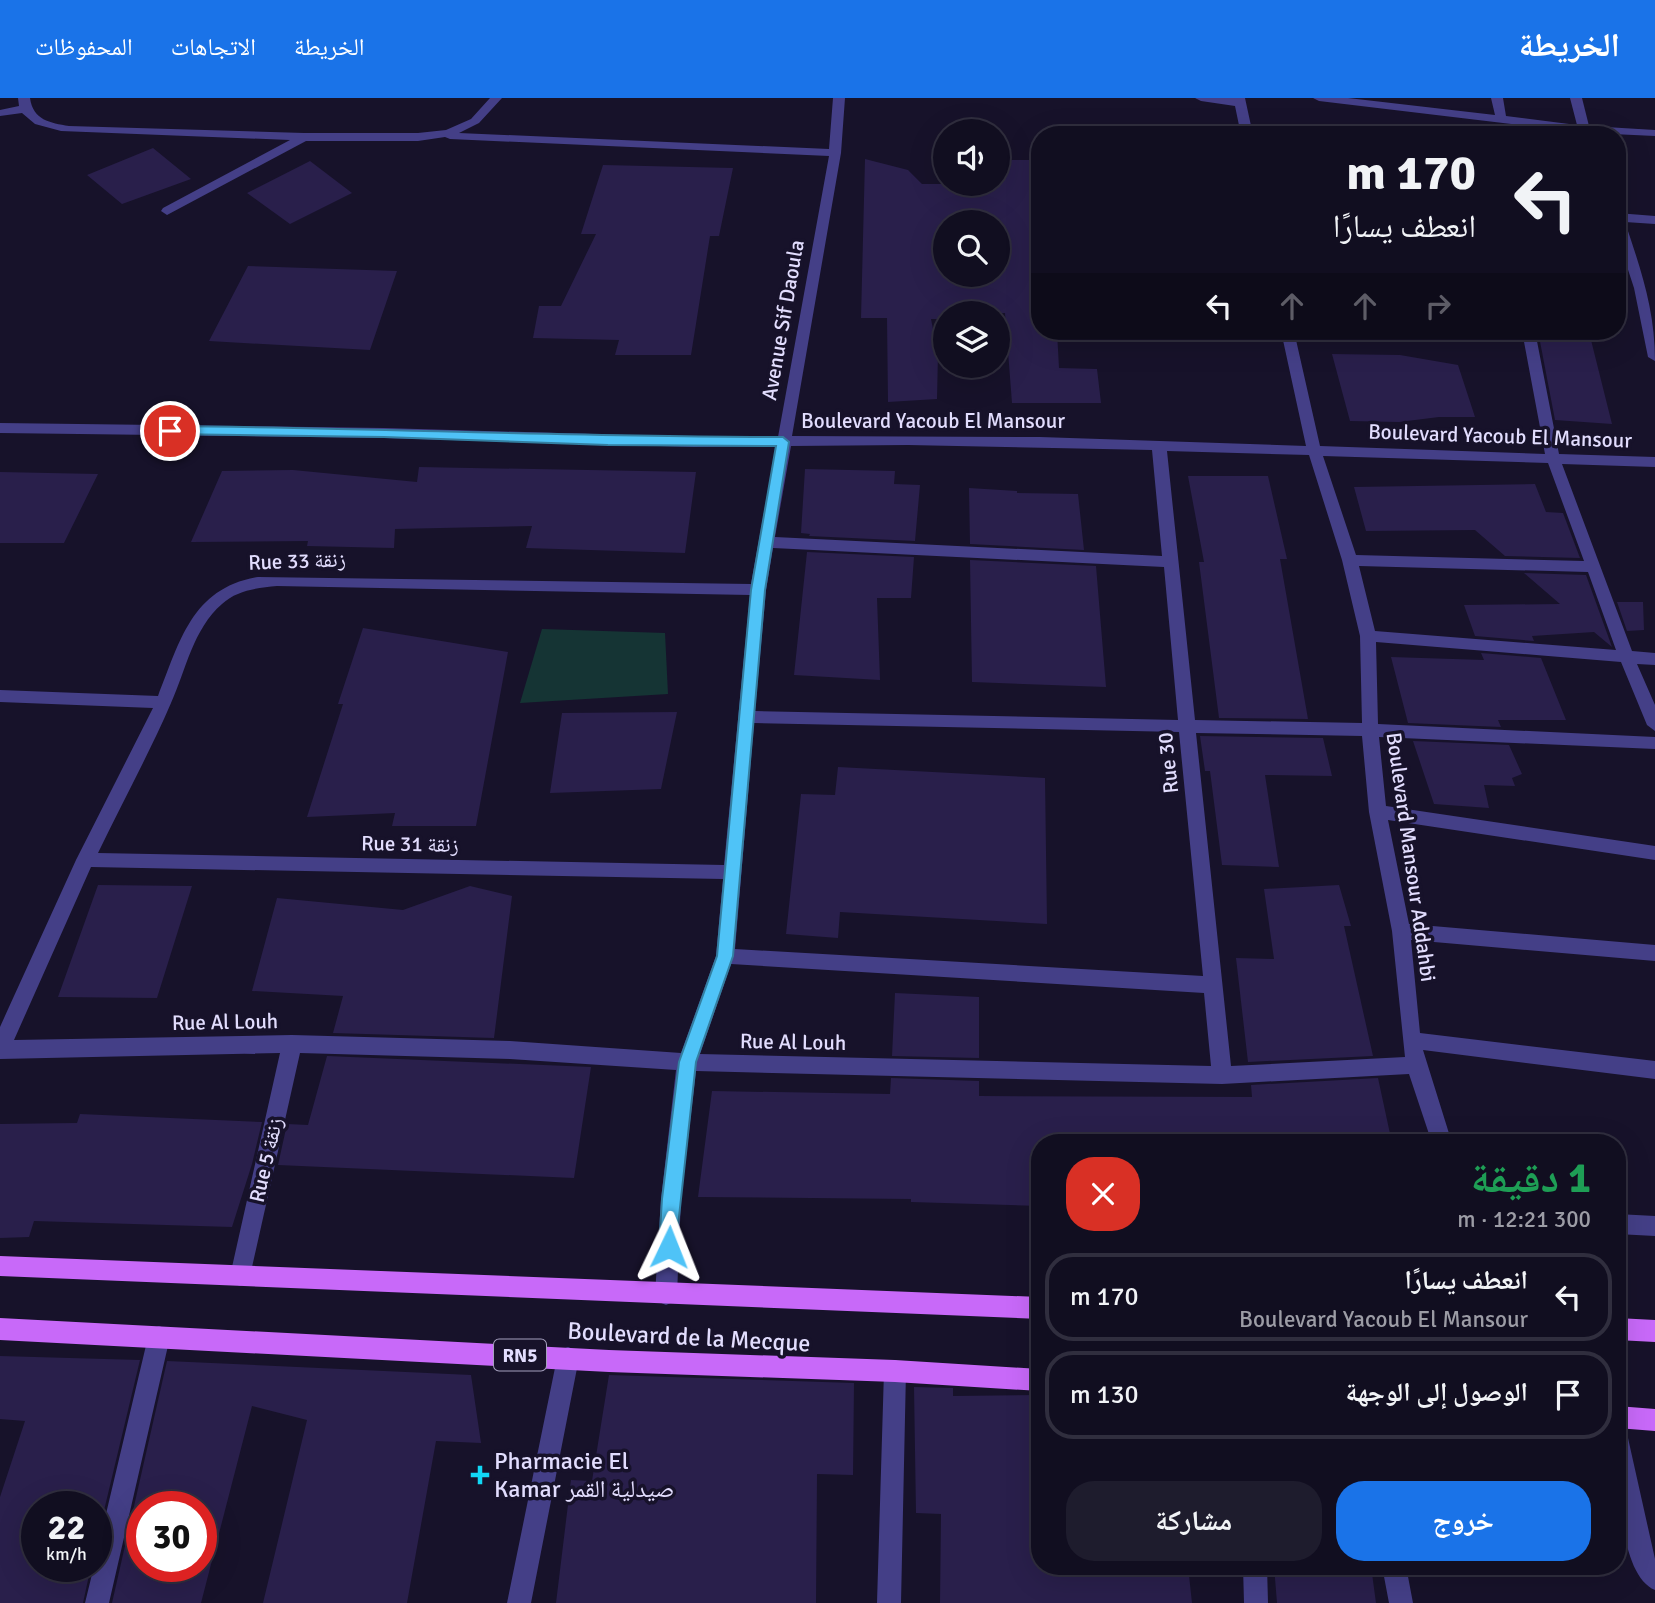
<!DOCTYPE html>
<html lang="ar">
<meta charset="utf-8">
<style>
body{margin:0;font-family:Signika,"Noto Naskh Arabic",sans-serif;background:#1e1c2d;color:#f1f3f6;direction:rtl;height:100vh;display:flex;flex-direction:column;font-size:26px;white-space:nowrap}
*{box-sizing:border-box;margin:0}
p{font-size:23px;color:#9c9ca5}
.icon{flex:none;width:38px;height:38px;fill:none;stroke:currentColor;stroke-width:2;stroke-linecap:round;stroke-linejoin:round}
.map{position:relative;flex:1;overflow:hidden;direction:ltr}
.drawer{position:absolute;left:1031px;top:1036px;width:595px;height:441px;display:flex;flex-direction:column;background:#110e20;border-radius:28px;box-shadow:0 7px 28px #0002,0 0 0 2px #302e3e;direction:rtl}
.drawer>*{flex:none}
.guide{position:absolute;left:1031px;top:28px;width:595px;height:214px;border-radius:28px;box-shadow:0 7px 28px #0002,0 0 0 2px #302e3e;direction:rtl;background:#110e20;color:#f1f3f6;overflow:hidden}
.controls{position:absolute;left:933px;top:21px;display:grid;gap:14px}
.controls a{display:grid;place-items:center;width:77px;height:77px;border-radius:50%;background:#110e20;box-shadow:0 7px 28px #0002,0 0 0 2px #302e3e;font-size:35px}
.speed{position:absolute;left:21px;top:1393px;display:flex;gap:14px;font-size:35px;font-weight:700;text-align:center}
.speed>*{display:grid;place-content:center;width:91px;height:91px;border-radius:50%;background:#110e20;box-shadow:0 7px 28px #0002,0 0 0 2px #302e3e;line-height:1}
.speed small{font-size:18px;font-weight:400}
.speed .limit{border:10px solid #d22;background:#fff;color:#111}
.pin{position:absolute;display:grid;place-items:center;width:60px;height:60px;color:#fff;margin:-30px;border:4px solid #fff;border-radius:50%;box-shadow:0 2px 7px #0007}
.me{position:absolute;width:77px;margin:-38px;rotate:2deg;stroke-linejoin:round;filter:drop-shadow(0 0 5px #0008)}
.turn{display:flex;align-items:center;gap:24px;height:147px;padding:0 35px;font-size:32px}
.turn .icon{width:91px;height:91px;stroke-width:2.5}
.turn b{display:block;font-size:49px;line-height:60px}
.lanes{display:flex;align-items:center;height:66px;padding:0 35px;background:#0003;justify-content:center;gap:35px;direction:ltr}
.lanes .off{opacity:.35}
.round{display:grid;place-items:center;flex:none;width:74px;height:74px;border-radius:28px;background:#1e1c2d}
.head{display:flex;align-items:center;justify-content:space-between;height:119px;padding:0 35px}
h1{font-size:42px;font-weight:700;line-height:52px;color:#1e9e55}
.cta{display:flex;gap:14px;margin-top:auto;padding:14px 35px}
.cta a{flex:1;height:80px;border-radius:28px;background:#1a73e8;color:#fff;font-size:28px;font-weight:700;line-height:80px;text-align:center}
.cta a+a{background:#1e1c2d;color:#f1f3f6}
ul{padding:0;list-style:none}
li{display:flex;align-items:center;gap:21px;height:88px;margin:0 14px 10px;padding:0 21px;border:4px solid #302e3e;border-radius:28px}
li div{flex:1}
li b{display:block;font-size:26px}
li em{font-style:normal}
header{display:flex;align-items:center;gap:42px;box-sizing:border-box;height:98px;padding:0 35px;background:#1a73e8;color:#fff}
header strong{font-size:33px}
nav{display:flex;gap:38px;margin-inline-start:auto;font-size:24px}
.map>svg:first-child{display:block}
.green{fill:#153434}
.building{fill:#291f4b;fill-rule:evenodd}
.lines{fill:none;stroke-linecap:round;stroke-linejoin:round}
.minor{fill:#443f87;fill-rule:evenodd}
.major{fill:#c869f9;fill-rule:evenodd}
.route{fill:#4fc3f7;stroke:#337fa1;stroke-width:2}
.poi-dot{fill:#11d7f5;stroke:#17122a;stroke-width:2.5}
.labels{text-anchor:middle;stroke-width:7;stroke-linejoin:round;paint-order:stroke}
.shield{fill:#17122a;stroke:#a5a0be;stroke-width:2}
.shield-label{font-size:19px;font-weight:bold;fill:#e2ddfe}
.street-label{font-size:21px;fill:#e2ddfe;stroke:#17122a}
.near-street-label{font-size:24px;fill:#e2ddfe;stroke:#17122a}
.near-poi-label{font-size:24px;fill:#e2ddfe;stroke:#17122a;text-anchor:start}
</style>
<header>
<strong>الخريطة</strong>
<nav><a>الخريطة</a><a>الاتجاهات</a><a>المحفوظات</a></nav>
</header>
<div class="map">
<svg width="1655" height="1505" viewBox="0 0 1655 1505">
<rect width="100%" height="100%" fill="#17122a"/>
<path class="green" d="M542,531l123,4 3,61 -148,9z"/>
<path class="building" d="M153,50l38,31 -69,25 -35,-29z
M865,61l43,11 14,14h76v-24h42v171h17l2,37 38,1 4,34h-89l-7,-90h-60v6h-14l7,35 -1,45 -49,3 -1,-84h-26zM945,124h53v53h-53z
M310,63l42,32 -62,31 -43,-31z
M603,67l130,3 -14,68h-9l-19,119h-76l4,-15 -86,-2 6,-32h22l35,-72h-15z
M248,168l149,5 -27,79 -161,-9z
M1538,233l51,1 23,92 -57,-4z
M1332,256l68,1 58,10 17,52h-36l-40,5 -49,-1z
M419,369l277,5 -11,81 -159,-5 6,-22 -137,3 -1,19 -87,-2 1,-5 -117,1 31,-71 71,-1 124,12z
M805,371l90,2 -1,13 26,1 -5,56 -106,-5 1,-2 -9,-1z
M0,374l98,2 -34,69h-64z
M1188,378h80l19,83h-7l28,160 -89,-1 -20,-156h5z
M1535,386l11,28 17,1 17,45 -75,-2 -30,-26 -109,1 -12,-44z
M969,390l48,3v2l61,1 6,56 -114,-6z
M807,454l107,5 -3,41h-34l3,82 -86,-5z
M970,462l126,6 10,121 -134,-5z
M1524,475l62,2 26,72 -18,-15 -62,4 2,5 -59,-5 -11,-31 96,-1z
M1617,504h26l1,28 -17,1z
M363,530l145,24 -32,174h-84l3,-13 -88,4 36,-113h-5z
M1481,555l60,5 25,62h-68l3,7 -93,-4 -17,-66 93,3z
M677,614l-16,77 -111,4 12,-80z
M1200,638l123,2 9,38 -67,-1 14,92 -57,-2 -12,-94h-5z
M1413,643l96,4 13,29 -10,4 3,8 -31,-1 5,23 -55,-4z
M838,669l207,11 2,146 -207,-12 -2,26 -52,-4 15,-140 34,1z
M98,787l94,1 -35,112 -99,-1z
M1339,787l12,41h-7l29,130 -125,6 -12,-104 38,1 -10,-70z
M470,788l42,10 -18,142 -161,-5 10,-37 -91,-5 25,-93 126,12z
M895,895l84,4v61l-87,-2z
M327,958l264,11 -17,111 -296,-13 9,-41 21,1z
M891,980l88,3v15l273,1 -1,-12 127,-7 14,65h-352v63l-129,-4v-3l-213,-2 14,-106 178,3z
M80,1016l182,8 -10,42 -20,63 -198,-6 -5,16 -29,1v-114l77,-1z
M0,1258l140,4 -44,184v-37h-59v59h54l-8,37h-83v-106l25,-76 -25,-2z
M167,1263l304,14 10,68 -45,-2 -29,162h-144l44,-183 -55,-14 -51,197h-89zM142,1409h59v59h-59z
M609,1277l245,8 -1,92 -36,-1 -1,129h-260l15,-123 21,1z
M914,1289l39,1v8l87,-1v171h148l4,37h-252l1,-89 -25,-1z
M1274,1468h97l5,37h-99z"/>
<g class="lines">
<path class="minor" d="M18,0h12c3,22 20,25 39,28l235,7h114l28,-3 25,-11 19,-21h12l-23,25 -20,10 370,16 4,-51h12l-4,55 -49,283 248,1 266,9 -25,-115h13l26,115 225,8 -23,-123h13l24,123 96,3v10l-93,-3 70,187 23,2v12l-18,-1 18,41v26l-8,-6 -26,-63 -245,-20 2,82 277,13v12l-276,-12 7,69 269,40v14l-267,-40 21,104 246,21v16l-244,-21 9,93 235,28v18l-232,-29 29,93h-20l-23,-69 -187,10 -526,-13 -15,128 -4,96 -4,7 -7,3 -7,-3 -4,-7 6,-96 15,-129 -166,-11 -210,-6 -50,223 -3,7 -7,3 -7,-3 -3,-7 50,-223 -280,6v-32l9,-20 67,-147 77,-152 -153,-6v-12l158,6c22,-55 34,-108 100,-119l493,7 25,-138 -82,1 -310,-9 -384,-5v-10l384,5 310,9h84l51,-281 -379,-17 -5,-2 -27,4h-112l-139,74 -6,-4 2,-3 127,-68 -229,-9 -26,-7 -13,-11 -22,3v-6l19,-4zM908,347l244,5 10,106 -387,-19 16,-91zM1167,353l142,4 33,105 18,76 2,87 -167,-3zM1323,358l225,7 36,98 -228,-6zM773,450l391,19 14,153 -423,-9 11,-121zM1359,468l229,6 28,78 -241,-19zM277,488l473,9 -26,270 -626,-12c24,-50 51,-99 73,-150 15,-33 22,-74 51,-99 15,-14 35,-16 55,-18zM754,625l425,9 24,244 -468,-27zM1196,635l166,3 7,76 23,119 13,126 -174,9zM91,769l632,12 -7,77 -35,97 -171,-12 -218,-6 -278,5zM731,866l473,29 7,73 -511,-12z
M1195,0h50l8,37h-12l-6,-29 -34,-5z
M1313,0h35l147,17 -4,-17h12l3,18 71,9 -7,-27h12l7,28 66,4v6l-64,-3 -11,2 -1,-3 -260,-31z
M1617,115l38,3v8l-30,-2c16,48 30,88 30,139l-7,-4 -14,-69 -17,-52z
M1617,1116l38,2v20l-38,-2z
M159,1228l8,3 3,8 -61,266h-24l9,-37h2v-10l52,-219 3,-8z
M568,1249l8,3 3,8 -48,245h-24l50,-245 3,-8z
M895,1262l8,3 3,8 -5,232h-24l7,-232 3,-8z
M1617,1329l8,3 3,8 27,121v31c-39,-16 -38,-126 -38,-163z
M1243,1468h24l1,37h-24z
M1382,1468h24l7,37h-24z"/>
<path class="major" d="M0,1158l1040,41v22l-1040,-43z
M0,1220l609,32 286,10 145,9v22l-145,-9 -286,-10 -609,-32z
M1617,1220l38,2v22l-38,-2z
M1617,1308l38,3v22l-38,-3z"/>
</g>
<path class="route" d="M170,328c204,2 409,11 613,11l6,5 -24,148 -32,366 -37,106 -21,191 -6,3 -7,-3 -3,-6 3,-48 17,-137 38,-106 34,-366 25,-144 -168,-1 -224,-8 -218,-3 -2,-3z"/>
<path class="poi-dot" d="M476.5 1366.5h7v7h7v7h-7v7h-7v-7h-7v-7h7z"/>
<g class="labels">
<rect class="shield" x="494" y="1241.5" width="52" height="31" rx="5"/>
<g class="shield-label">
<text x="520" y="1264">RN5</text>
</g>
<g class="street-label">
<text transform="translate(783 222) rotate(-80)" y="7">Avenue Sif Daoula</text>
<text x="933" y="330">Boulevard Yacoub El Mansour</text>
<text transform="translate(1500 338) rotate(2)" y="7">Boulevard Yacoub El Mansour</text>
<text transform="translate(297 463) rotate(-2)" y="7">Rue 33 زنقة</text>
<text transform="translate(1168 665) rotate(-96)" y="7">Rue 30</text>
<text transform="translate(410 746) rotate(1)" y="7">Rue 31 زنقة</text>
<text transform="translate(1411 759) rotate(82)" y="7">Boulevard Mansour Addahbi</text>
<text transform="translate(225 924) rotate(-1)" y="7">Rue Al Louh</text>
<text transform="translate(793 944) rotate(1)" y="7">Rue Al Louh</text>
<text transform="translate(266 1062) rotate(-77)" y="7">Rue 5 زنقة</text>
</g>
<g class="near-street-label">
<text transform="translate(689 1239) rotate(3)" y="8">Boulevard de la Mecque</text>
</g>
<g class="near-poi-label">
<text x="494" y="1371">Pharmacie El<tspan x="494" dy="28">Kamar صيدلية القمر</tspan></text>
</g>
</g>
</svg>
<div class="controls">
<a><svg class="icon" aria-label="sound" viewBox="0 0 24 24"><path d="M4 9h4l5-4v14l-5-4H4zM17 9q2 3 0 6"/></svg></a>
<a><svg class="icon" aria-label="search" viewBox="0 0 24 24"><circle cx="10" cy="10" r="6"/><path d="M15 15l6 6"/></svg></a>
<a><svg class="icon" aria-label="layers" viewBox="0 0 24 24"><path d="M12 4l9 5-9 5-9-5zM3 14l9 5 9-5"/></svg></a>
</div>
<div class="speed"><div>22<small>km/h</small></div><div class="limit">30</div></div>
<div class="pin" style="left:170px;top:333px;background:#d93025"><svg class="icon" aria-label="arrive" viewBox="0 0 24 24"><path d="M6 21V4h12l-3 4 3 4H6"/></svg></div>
<svg class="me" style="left:669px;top:1149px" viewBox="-20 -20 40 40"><path d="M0-17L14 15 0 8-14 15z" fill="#4fc3f7" stroke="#fff" stroke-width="4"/></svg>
<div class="guide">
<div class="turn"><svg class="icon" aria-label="left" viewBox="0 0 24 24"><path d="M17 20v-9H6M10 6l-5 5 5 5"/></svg><div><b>170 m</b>انعطف يسارًا</div></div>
<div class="lanes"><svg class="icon" aria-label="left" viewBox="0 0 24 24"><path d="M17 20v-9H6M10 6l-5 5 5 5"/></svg><svg class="icon off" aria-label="ahead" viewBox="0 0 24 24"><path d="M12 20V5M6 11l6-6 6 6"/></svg><svg class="icon off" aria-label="ahead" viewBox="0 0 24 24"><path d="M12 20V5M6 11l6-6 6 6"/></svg><svg class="icon off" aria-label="right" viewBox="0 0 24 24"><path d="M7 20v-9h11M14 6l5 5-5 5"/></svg></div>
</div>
<section class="drawer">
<div class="head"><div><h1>1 دقيقة</h1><p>300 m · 12:21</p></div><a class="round" style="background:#d93025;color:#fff"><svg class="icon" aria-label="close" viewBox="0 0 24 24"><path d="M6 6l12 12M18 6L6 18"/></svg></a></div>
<ul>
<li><svg class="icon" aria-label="left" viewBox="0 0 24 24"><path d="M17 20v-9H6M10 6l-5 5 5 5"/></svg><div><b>انعطف يسارًا</b><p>Boulevard Yacoub El Mansour</p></div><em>170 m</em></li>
<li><svg class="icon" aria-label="arrive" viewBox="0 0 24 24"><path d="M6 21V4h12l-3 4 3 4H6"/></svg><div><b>الوصول إلى الوجهة</b></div><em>130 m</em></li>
</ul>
<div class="cta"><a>خروج</a><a>مشاركة</a></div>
</section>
</div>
